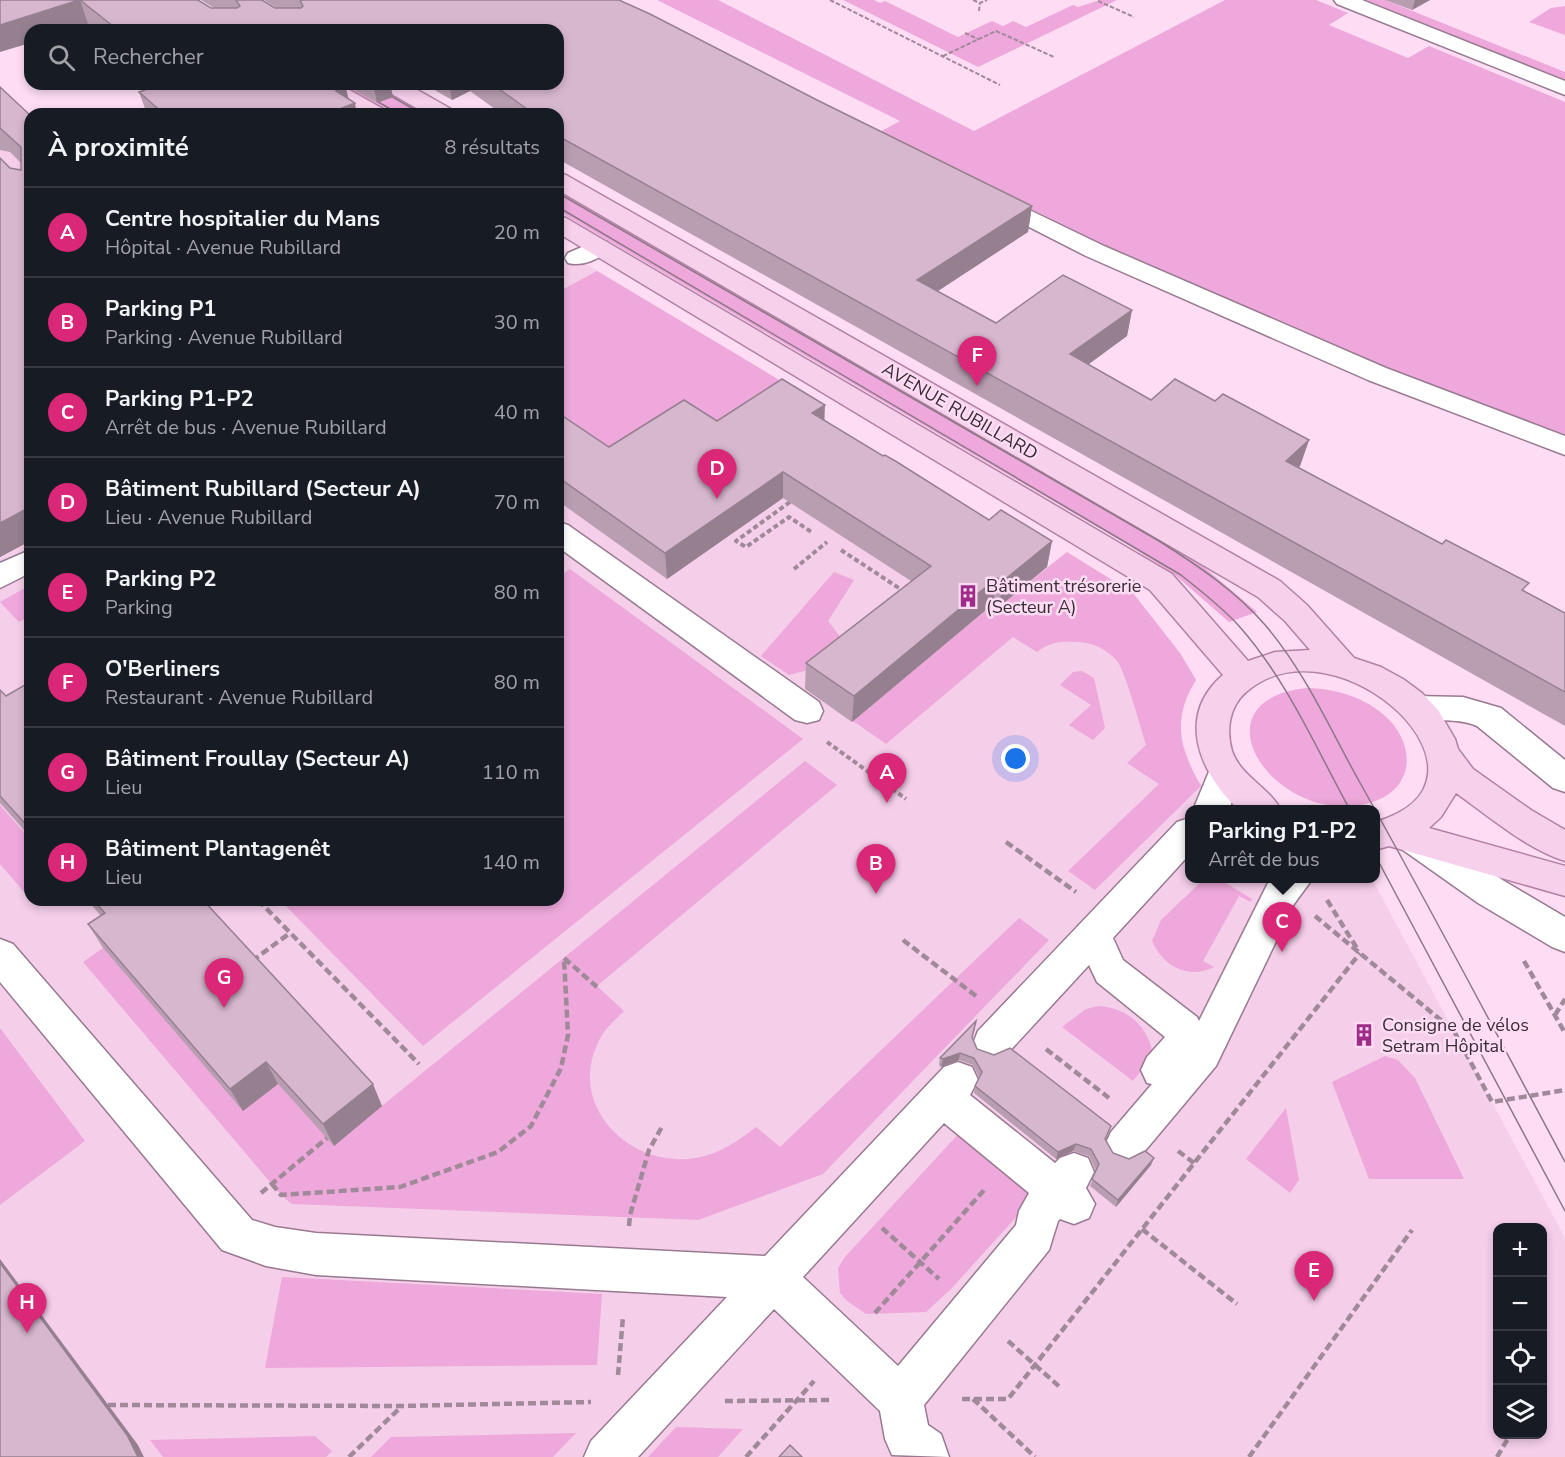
<!DOCTYPE html>
<html lang="fr">
<meta charset="utf-8">
<style>
:root{--surface:#171b24;--page:#20242c;--text:#f1f3f6;--muted:#9ea1a6;--line:#363941;--accent:#db2777}
body{margin:0;font-family:"Nunito Sans",sans-serif;background:var(--page);color:var(--text)}
.controls{position:absolute;right:18px;bottom:18px;display:grid;overflow:hidden;border-radius:12px;box-shadow:0 3px 9px #0003}
.controls button{width:54px;height:54px;display:grid;place-items:center;padding:0;border:0;border-bottom:2px solid var(--line);background:var(--surface);color:var(--text);font:30px sans-serif}
.you{position:absolute;left:1016px;top:759px;width:21px;height:21px;margin:-15px;border:4px solid #fff;border-radius:50%;background:#1a73e8;box-shadow:0 0 0 9px #1a73e833}
.badge{display:grid;place-items:center;width:39px;height:39px;border-radius:50%;background:var(--accent);color:#fff;font-size:20px;font-weight:700}
.pin{position:absolute;translate:-50% -50px;filter:drop-shadow(0 2px 3px #0008)}
.pin::after{content:'';position:absolute;top:32px;width:21px;height:18px;background:inherit;clip-path:polygon(0 0,100% 0,50% 100%)}
.popup{position:absolute;left:1185px;top:805px;width:195px;height:78px;box-sizing:border-box;display:grid;place-content:center;border-radius:12px;background:var(--surface);filter:drop-shadow(0 2px 4px #0005);font-size:20px;white-space:nowrap;color:var(--muted)}
.popup b{font-size:22px;color:var(--text)}
.popup::after{content:'';position:absolute;left:50%;top:100%;margin-left:-12px;border:12px solid transparent;border-top-color:var(--surface)}
.list{margin:0;padding:0;list-style:none}
h2{display:flex;justify-content:space-between;align-items:center;height:78px;margin:0;padding:0 24px;font-size:26px}
h2 small{font-size:20px;font-weight:400;color:var(--muted)}
.list li{display:grid;grid-template-columns:39px 1fr auto;gap:18px;align-items:center;box-sizing:border-box;height:90px;padding:0 24px;border-top:2px solid var(--line)}
.list b{display:block;font-size:22px;white-space:nowrap}
.list p{margin:0;font-size:20px;white-space:nowrap;color:var(--muted)}
.list em{font-size:20px;font-style:normal;color:var(--muted)}
.icon{flex:none;width:33px;height:33px;fill:none;stroke:currentColor;stroke-width:2;stroke-linecap:round;stroke-linejoin:round}
.map{position:relative;flex:none;width:1565px;height:1457px;overflow:hidden}
.search{position:absolute;background:var(--surface);box-shadow:0 3px 9px #0003;left:24px;top:24px;width:540px;height:66px;display:flex;align-items:center;gap:15px;box-sizing:border-box;padding:0 21px;border-radius:18px;color:var(--muted);font-size:22px}
.panel{position:absolute;background:var(--surface);box-shadow:0 3px 9px #0003;left:24px;top:108px;width:540px;height:798px;border-radius:18px}
.map>svg:first-child{display:block}
</style>
<div class="map">
<svg width="1565" height="1457" viewBox="0 0 1565 1457">
<rect width="100%" height="100%" fill="#feddf4"/>
<path fill="#f5ceea" fill-rule="evenodd" d="M0,138L30,166V900H558V247L801,393L783,406L1047,567L1067,552L1170,651L1180,653L1196,680L1188,694L1182,709L1180,726L1182,742L1196,778L1222,809L1189,810V878L1372,879L1565,1238V1457H0ZM1498,1228H1542V1434H1498Z"/>
<path fill="#eea8db" d="M657,0H718L974,131L1225,0H1316L1348,13L1329,25L1408,58L1429,46L1565,102V435L1379,365L1121,254L878,133L900,121Z
M843,0H874L880,3L885,1L958,37L992,21L1003,26L1013,21L1026,27L1073,5L1078,7L1100,0H1117L978,67Z
M1366,0H1385L1565,72V80Z
M1565,6V35L1529,22L1551,8Z
M342,84H374L426,114H393Z
M558,190L1162,540L1204,567L1257,612L1229,622L1174,574L1131,547L558,211Z
M597,271L801,393L674,463L558,441V292Z
M1067,552L1133,593L1180,653L1196,680C1172,718 1179,749 1201,786L1095,890L1068,871L1159,784L1127,763L1146,745C1141,729 1125,670 1117,661C1107,649 1092,642 1076,642C1061,641 1050,642 1037,652L1013,637L886,744L853,721L993,604L999,607Z
M570,569L803,739L423,1046L280,900H558V577Z
M834,572L854,580L828,621L841,638L808,670L789,675L761,656Z
M30,585V616L19,622L0,602Z
M1082,671L1094,678L1105,728L1093,740L1069,725L1091,705L1060,685L1073,672Z
M1307,688C1340,689 1371,699 1393,724C1405,739 1412,761 1402,779C1395,793 1381,800 1366,804C1274,826 1190,700 1307,688Z
M805,761L837,785L597,986L624,1011C614,1021 603,1030 598,1043C567,1107 631,1169 696,1158C719,1154 738,1141 756,1127L780,1147L1019,918L1049,940L823,1174L698,1220L292,1204L281,1195L83,962L103,948L243,1110L278,1084L334,1145Z
M0,805L30,839V899L0,864Z
M1204,879H1219L1252,899L1251,902L1239,896L1203,961L1214,967C1188,980 1163,966 1152,941L1161,920Z
M1099,1006C1128,1008 1149,1027 1153,1056L1133,1081L1062,1027L1086,1009Z
M0,1028L85,1141L0,1205Z
M1385,1056L1398,1060L1415,1078L1464,1179H1369L1332,1082Z
M1286,1108L1299,1180L1290,1193L1246,1159Z
M963,1129L1038,1193L951,1289L926,1312L866,1314L847,1301L840,1293L838,1268L845,1257Z
M282,1277L602,1294L597,1365L265,1368Z
M676,1427L743,1429L718,1457H648Z
M576,1433L553,1457H371L391,1437Z
M315,1436L332,1451L326,1457H163L150,1440Z"/>
<g fill="none" stroke-linecap="round" stroke-linejoin="round">
<g stroke="#977a8f" stroke-width="3">
<path id="minor" d="M1334,0H1362L1565,81V95L1337,4Z
M990,191L1104,246L1386,368L1565,436V455L1368,380L1086,256L982,203L978,198L982,193Z
M598,240L607,242L610,247C602,259 582,267 568,263L565,258L568,253Z
M558,522L568,525L819,702L823,711L819,720L807,723L795,720L558,547Z
M30,550V573L0,588V563Z
M1416,696L1463,697L1501,708L1565,760V792L1553,788L1477,726C1454,716 1428,724 1404,717L1400,708L1404,699Z
M1225,758L1237,762L1242,771L1229,810H1193L1213,762Z
M1189,818V855L1113,938L1123,960L1197,1017L1199,1021L1268,883L1273,878H1313L1294,904L1216,1066L1139,1158L1125,1164L1111,1158L1105,1145L1111,1132L1152,1084L1147,1083L1141,1070L1147,1057L1165,1037L1097,982L1089,965L1006,1055L992,1060L978,1055L973,1043L978,1031L1177,822Z
M1415,826L1427,830L1504,881L1565,917V952L1552,947L1478,903L1403,850L1398,840L1403,830Z
M0,939L13,944L252,1220L275,1227L316,1233L765,1256L944,1067L958,1062L972,1067L978,1080L970,1095L1055,1163L1060,1158L1074,1153L1088,1158L1094,1172L1086,1188L1095,1204L1089,1218L1074,1224L1060,1219L1058,1221L1049,1250L924,1405L928,1425L941,1434L949,1457L892,1455L885,1439L880,1411L774,1309L638,1457H584L591,1441L727,1297L316,1275L266,1266L222,1250L0,982ZM944,1123L1029,1193L1019,1211L1016,1225L898,1366L803,1277Z"/>
</g>
<g stroke="#b182a4" stroke-width="3">
<path id="major" d="M313,84H339L383,109L386,114H359L316,89Z
M380,84H407L451,109L454,114H427L383,89Z
M558,173L566,175L1280,581L1307,605L1354,658L1381,667L1403,679L1422,693L1438,710L1455,739L1458,749L1473,769L1531,810L1565,830V861C1525,848 1490,817 1456,793L1441,817L1429,828L1565,866V896L1389,846L1375,850V822C1518,781 1338,613 1246,692C1229,707 1226,730 1232,751C1241,777 1269,787 1281,810H1239C1200,774 1175,716 1223,675L1150,590L558,233V216L566,218L1172,574L1248,661L1275,652L1310,650L1285,621L1258,597L558,190Z"/>
</g>
<path stroke="#a08999" stroke-width="2" stroke-dasharray="4.5 2" stroke-linecap="butt" d="M830,0L1000,85
M973,0L980,3L987,0
M1098,1L1134,17
M979,11L980,3
M965,33L978,39
M943,56L996,31L1054,57"/>
<path stroke="#a08999" stroke-width="4" stroke-dasharray="5 3" stroke-linecap="butt" d="M790,502L736,541L746,547L789,517L813,533
M841,550L905,592
M794,569L827,542
M827,742L906,799"/>
<path stroke="#a08999" stroke-width="4.5" stroke-dasharray="8 4" stroke-linecap="butt" d="M1006,842L1076,892
M258,900L419,1064
M1327,900L1358,950
M1315,916L1454,1031L1492,1102L1565,1090
M903,940L976,996
M252,961L290,933
M1524,961L1565,1033
M1555,1015L1565,999
M1046,1049L1109,1098
M1178,1151L1194,1163
M272,1184L281,1195L400,1187L498,1152L531,1126L561,1068L568,1035L564,958L597,987
M261,1193L327,1138
M629,1226L630,1215L649,1150L663,1125
M882,1228L939,1279
M1142,1229L1237,1304
M875,1313L986,1188
M1008,1341L1061,1388
M618,1375L623,1317
M962,1399H1008L1360,953
M973,1399L1035,1457
M725,1401L831,1400
M108,1405L402,1406L591,1402
M349,1457L401,1407
M746,1457L814,1381
M1249,1457L1412,1230
M1497,1457L1510,1435"/>
<use href="#minor" fill="#fff" fill-rule="evenodd"/>
<use href="#major" fill="#f7d0ec" fill-rule="evenodd"/>
<path stroke="#8c7786" stroke-width="1.5" d="M347,84L399,114
M370,84L422,114
M558,193L1159,541C1197,565 1236,591 1266,626C1305,672 1330,729 1359,781C1430,907 1497,1035 1565,1162
M558,207L1181,575C1201,591 1222,607 1239,626C1287,680 1316,748 1350,810
M1375,855L1565,1211"/>
</g>
<path fill="#b99db1" d="M0,0H198L211,8H214L201,0H262L275,8H277L264,0H619L817,100L1032,206L1028,232L938,291L996,323L1132,310L1127,336L1088,364L1151,400L1215,401L1309,440L1300,466L1298,467L1565,613V726L558,159V114H502L470,91L452,100L426,85L418,88L411,84H558V30H95L88,24Z
M1385,0H1430L1412,10Z
M344,84H390L393,97L377,103Z
M0,87L30,115V541L0,557V158L10,168L21,170V163L10,152L0,150Z
M139,92L349,99L357,114H147Z
M558,413L609,447L717,421H825L989,520L1052,541L1047,567L999,607L993,604L852,722L805,689L806,663L911,581L783,498L667,579L558,501Z
M30,682V837L0,803V690L6,696Z
M87,900H203L382,1106L334,1146L278,1084L243,1111L103,948L88,924L101,916Z
M973,1037L977,1049L1106,1139L1113,1153L1129,1159L1151,1165L1116,1207L1090,1186L1096,1171L1089,1156L1073,1151L1056,1159L974,1093L975,1086L979,1077L973,1065L959,1060L941,1067L939,1065L940,1058Z"/>
<path fill="#968090" d="M80,0L88,24L69,30H30V43L0,52V25Z
M1415,0H1430L1412,10Z
M373,84H390L393,97L377,103Z
M417,84H425L426,85L418,88Z
M449,84H469L470,91L452,100Z
M346,88L350,105L355,103L357,114H327L336,91Z
M1032,206L1028,232L915,306L917,280Z
M1132,310L1127,336L1066,381L1070,354Z
M825,405L824,431L812,413Z
M1309,440L1300,466L1277,487L1286,461Z
M783,472V498L667,579L665,553Z
M30,507V541L0,557V523Z
M1052,541L1047,567L999,607L1003,581Z
M997,578L993,604L852,722L854,696Z
M960,1053L959,1060L941,1067L943,1059Z
M266,1062L278,1084L243,1111L230,1089Z
M373,1084L382,1106L334,1146L323,1124Z
M1076,1144L1073,1151L1056,1159L1058,1152Z
M1154,1158L1151,1165L1116,1207L1118,1200Z
M0,1259L138,1445L144,1457H138L0,1263Z"/>
<path fill="#d7b7ce" stroke="#968090" stroke-width="1.5" d="M0,0H79L0,25Z
M80,0H198L211,8H237L240,6L236,0H262L275,8H301L303,6L300,0H619L650,14L817,100L1032,206L917,280L996,323L1063,275L1132,310L1070,354L1151,400L1175,379L1215,401L1223,394L1309,440L1286,461L1442,544L1446,540L1529,583L1522,590L1565,613V692L558,136V114H534L492,84H558V30H118Z
M162,84H340L346,88L336,91L355,103L327,114H164L139,92Z
M0,87L30,115V507L0,523V158L10,168L21,170V147L0,128Z
M782,379L825,405L812,413L883,456L885,455L897,462L989,520L1001,510L1052,541L1003,581L997,578L854,696L806,663L931,566L783,472L665,553L558,477V413L609,447L684,400L717,421Z
M30,682V829L0,796V690L6,696Z
M93,900H203L373,1084L323,1124L266,1062L230,1089L88,924L105,913Z
M976,1021L972,1037L977,1049L994,1055L1010,1048L1111,1126L1105,1139L1113,1153L1129,1159L1145,1151L1154,1158L1118,1200L1092,1179L1099,1164L1091,1149L1076,1144L1058,1152L975,1086L982,1072L974,1058L960,1053L943,1059L940,1058Z
M0,1263L127,1435L138,1457H0Z
M790,1445L802,1457H779Z"/>
<defs>
<g id="building-bare" transform="scale(1.8)"><path d="M-4-6H4V6H1V3H-1V6H-4ZM-2.5-4.3h1.7v1.8h-1.7ZM.8-4.3h1.7v1.8H.8ZM-2.5-1h1.7V.8h-1.7ZM.8-1h1.7V.8H.8Z" fill="#9e2b88" stroke="#feddf4" stroke-width="2.5" paint-order="stroke"/></g>
</defs>
<g fill-rule="evenodd">
<use href="#building-bare" x="968" y="596"/>
<use href="#building-bare" x="1364" y="1035"/>
</g>
<g text-anchor="middle" dominant-baseline="central" stroke-width="5" stroke-linejoin="round" paint-order="stroke">
<g font-size="18" fill="#392d36" stroke="#feddf4">
<text transform="translate(960 411) rotate(30)">AVENUE RUBILLARD</text>
</g>
<g font-size="18" fill="#392d36" stroke="#feddf4" text-anchor="start">
<text x="986" y="586">Bâtiment trésorerie<tspan x="986" dy="21">(Secteur A)</tspan></text>
<text x="1382" y="1025">Consigne de vélos<tspan x="1382" dy="21">Setram Hôpital</tspan></text>
</g>
</g>
</svg>
<div class="controls">
<button>+</button>
<button>−</button>
<button><svg class="icon" aria-label="locate" viewBox="0 0 24 24"><circle cx="12" cy="12" r="6"/><path d="M12 2v4M12 18v4M2 12h4M18 12h4"/></svg></button>
<button><svg class="icon" aria-label="layers" viewBox="0 0 24 24"><path d="M12 4l9 5-9 5-9-5zM3 14l9 5 9-5"/></svg></button>
</div>
<div class="you"></div>
<div class="pin badge" style="left:887px;top:803px">A</div>
<div class="pin badge" style="left:876px;top:894px">B</div>
<div class="pin badge" style="left:1282px;top:952px">C</div>
<div class="popup"><b>Parking P1-P2</b>Arrêt de bus</div>
<div class="pin badge" style="left:717px;top:499px">D</div>
<div class="pin badge" style="left:1314px;top:1301px">E</div>
<div class="pin badge" style="left:977px;top:386px">F</div>
<div class="pin badge" style="left:224px;top:1008px">G</div>
<div class="pin badge" style="left:27px;top:1333px">H</div>
<div class="search"><svg class="icon" aria-label="search" viewBox="0 0 24 24"><circle cx="10" cy="10" r="6"/><path d="M15 15l6 6"/></svg>Rechercher</div>
<section class="panel">
<h2>À proximité<small>8 résultats</small></h2>
<ul class="list">
<li><span class="badge">A</span><div><b>Centre hospitalier du Mans</b><p>Hôpital · Avenue Rubillard</p></div><em>20 m</em></li>
<li><span class="badge">B</span><div><b>Parking P1</b><p>Parking · Avenue Rubillard</p></div><em>30 m</em></li>
<li><span class="badge">C</span><div><b>Parking P1-P2</b><p>Arrêt de bus · Avenue Rubillard</p></div><em>40 m</em></li>
<li><span class="badge">D</span><div><b>Bâtiment Rubillard (Secteur A)</b><p>Lieu · Avenue Rubillard</p></div><em>70 m</em></li>
<li><span class="badge">E</span><div><b>Parking P2</b><p>Parking</p></div><em>80 m</em></li>
<li><span class="badge">F</span><div><b>O'Berliners</b><p>Restaurant · Avenue Rubillard</p></div><em>80 m</em></li>
<li><span class="badge">G</span><div><b>Bâtiment Froullay (Secteur A)</b><p>Lieu</p></div><em>110 m</em></li>
<li><span class="badge">H</span><div><b>Bâtiment Plantagenêt</b><p>Lieu</p></div><em>140 m</em></li>
</ul>
</section>
</div>
